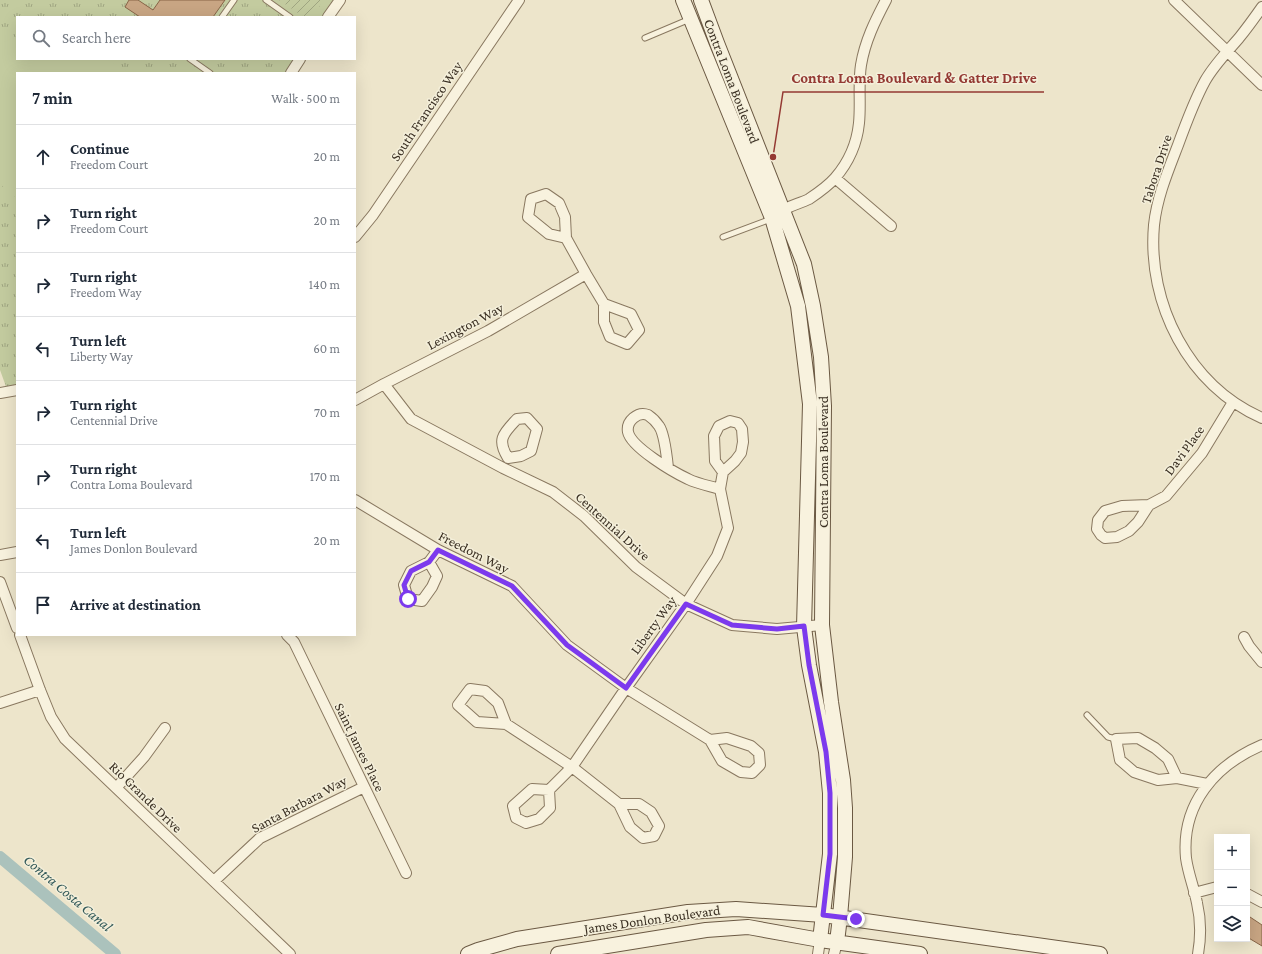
<!DOCTYPE html>
<meta charset="utf-8">
<style>
:root{--surface:#fff;--page:#f6f6f7;--text:#1f2937;--muted:#747a83;--line:#e0e1e3}
body{margin:0;font-family:"Crimson Pro",serif;background:var(--page);color:var(--text)}
.controls{position:absolute;right:12px;bottom:12px;display:grid;overflow:hidden;border-radius:0px;box-shadow:0 4px 16px #0002}
.controls button{width:36px;height:36px;display:grid;place-items:center;padding:0;border:0;border-bottom:1px solid var(--line);background:var(--surface);color:var(--text);font:20px sans-serif}
.stop{position:absolute;width:12px;height:12px;margin:-9px;border:3px solid #7c3aed;border-radius:50%;background:#fff}
.stop.end{background:#7c3aed;border-color:#fff;box-shadow:0 1px 4px #0008}
.list{margin:0;padding:0;list-style:none}
h2{display:flex;justify-content:space-between;align-items:center;height:52px;margin:0;padding:0 16px;font-size:17px}
h2 small{font-size:13px;font-weight:400;color:var(--muted)}
.list li{display:grid;grid-template-columns:26px 1fr auto;gap:12px;align-items:center;box-sizing:border-box;height:64px;padding:0 16px;border-top:1px solid var(--line)}
.list b{display:block;font-size:15px;white-space:nowrap}
.list p{margin:0;font-size:13px;white-space:nowrap;color:var(--muted)}
.list em{font-size:13px;font-style:normal;color:var(--muted)}
.icon{flex:none;width:22px;height:22px;fill:none;stroke:currentColor;stroke-width:2;stroke-linecap:round;stroke-linejoin:round}
.map{position:relative;flex:none;width:1262px;height:954px;overflow:hidden}
.search{position:absolute;background:var(--surface);box-shadow:0 4px 16px #0002;left:16px;top:16px;width:340px;height:44px;display:flex;align-items:center;gap:10px;box-sizing:border-box;padding:0 14px;border-radius:0px;color:var(--muted);font-size:15px}
.panel{position:absolute;background:var(--surface);box-shadow:0 4px 16px #0002;left:16px;top:72px;width:340px;height:564px;border-radius:0px}
.map>svg:first-child{display:block}
</style>
<div class="map">
<svg width="1262" height="954" viewBox="0 0 1262 954">
<defs>
<pattern id="grass-tufts" width="24" height="20" patternUnits="userSpaceOnUse"><rect width="24" height="20" fill="#c3cb9f"/><path d="M3 7l-1-3M5 7V3M7 7l1-3M15 17l-1-3M17 17v-4M19 17l1-3" fill="none" stroke="#9fa581"/></pattern>
<pattern id="garden-furrows" width="10" height="10" patternUnits="userSpaceOnUse"><rect width="10" height="10" fill="#c3cb9f"/><path d="M-1 1l2-2M0 10L10 0M9 11l2-2" fill="none" stroke="#9fa581"/></pattern>
</defs>
<rect width="100%" height="100%" fill="#ede5cb"/>
<path fill="url(#grass-tufts)" d="M0,0H333L338,3L328,17H17V59H300L291,73H17V390L8,392L0,370Z"/>
<path fill="url(#garden-furrows)" d="M279,0H324L312,17H304Z"/>
<path fill="#c3cb9f" d="M17,36V59H106L130,73H17V199L0,184V44Z"/>
<g fill="none" stroke-linecap="round" stroke-linejoin="round">
<path stroke="#abc2bc" stroke-width="12" d="M0,857L115,954"/>
</g>
<path fill="#c8a583" stroke="#876447" d="M129,0H138L153,10L160,0H225L213,17H140L125,7Z
M1247,915L1262,925V946L1247,937Z"/>
<g fill="none" stroke-linecap="round" stroke-linejoin="round">
<g stroke="#897860" stroke-width="7">
<path id="lane" d="M266,0L290,17
M222,17L234,0
M645,38L690,19
M190,59L210,73
M723,237L771,219
M1087,715L1108,737L1116,739"/>
</g>
<g stroke="#897860" stroke-width="12">
<path id="street" d="M1174,0L1262,85
M1262,7C1255,17 1247,28 1239,38C1227,52 1214,65 1205,81C1194,101 1186,123 1178,145C1168,171 1157,197 1154,225C1147,304 1189,386 1262,418
M328,17L340,0
M291,73L300,59
M835,178L891,226
M779,213C787,206 799,204 809,199C818,193 828,186 835,178C848,163 857,143 859,123C861,104 858,84 861,65C865,41 875,21 886,0
M355,237L373,215L519,0
M566,238L549,234L528,217L531,199L546,194L559,203L565,217L566,238L586,274L604,304V322L610,337L627,344L639,330L631,314L604,304
M384,384L411,419L503,468L553,492L584,516L636,567L686,604L732,625L777,629L822,625
M0,393L17,390
M355,400L384,384L488,331L586,274
M527,418L537,429L531,451L521,456L508,458C496,439 504,433 517,419Z
M668,468C667,458 664,433 659,426C657,423 651,417 648,415C638,411 626,421 628,432C631,447 673,472 688,479C698,484 710,486 720,489
M355,500L438,550L512,586L567,645L626,688L710,740L722,761L741,772L752,773L760,765L759,753L751,746L727,738L710,740
M1149,505L1138,522L1129,531L1117,537L1105,538L1101,535L1097,529L1098,520L1105,511L1122,506L1149,505L1166,496L1202,453L1233,402
M0,555L17,552
M429,562L437,576L432,587L422,601L408,599L404,585L411,571L429,562L438,550
M0,582L17,628
M20,635L40,690L51,717L65,739L290,954
M287,635L294,642L406,873
M1244,637L1249,646L1262,662
M0,703L40,690
M506,724L498,703L485,691L470,689L458,705L477,722L506,724L572,767L619,804L630,827L643,838L654,836L659,826L651,812L639,804H619
M1177,778L1168,759L1155,748L1138,738L1116,739L1120,760L1134,772L1158,780L1177,778L1207,784
M117,787L144,757L165,728
M549,790L550,808L539,819L526,823L516,818L513,806L532,789L549,790L572,767L626,688L686,604L717,556L728,528L720,489L723,472L735,461L741,453L743,442L742,429L738,423L730,421L719,426L714,436L715,461L723,472
M214,881L260,838L364,787
M1194,893L1217,887
M1247,894L1262,902
M818,954L820,940
M834,954L837,942
M1198,954C1201,937 1201,920 1197,903C1194,888 1188,873 1186,858C1181,804 1215,765 1262,745"/>
</g>
<g stroke="#6b5943" stroke-width="16">
<path id="secondary" d="M683,0L772,218L798,306L810,404L804,627L809,665L826,752L830,793V854L820,940
M701,0L717,43L804,264L813,306L821,357L824,406L822,625L831,702L843,780L845,808V857L840,917L837,942
M468,954L478,950L517,939L688,912L736,909L823,915L1100,954
M558,954L706,930L748,927L820,940L920,954"/>
</g>
<use href="#lane" stroke="#f8f2de" stroke-width="5"/>
<use href="#street" stroke="#f8f2de" stroke-width="10"/>
<use href="#secondary" stroke="#f8f2de" stroke-width="14"/>
</g>
<g fill="none" stroke-linecap="round" stroke-linejoin="round">
<path stroke="#7c3aed" stroke-width="5" d="M408,599L404,585L411,571L429,562L438,550L512,586L567,645L626,688L686,604L732,625L777,629L804,626L809,665L826,752L830,793V854L823,915L856,919"/>
</g>
<g text-anchor="middle" dominant-baseline="central" stroke-width="3" stroke-linejoin="round" paint-order="stroke">
<g font-size="14" fill="#3a2f22" stroke="#f4efda">
<text transform="translate(732 81) rotate(69)">Contra Loma Boulevard</text>
<text transform="translate(426 111) rotate(-56)">South Francisco Way</text>
<text transform="translate(1156 169) rotate(-72)">Tabora Drive</text>
<text transform="translate(465 326) rotate(-28)">Lexington Way</text>
<text transform="translate(1184 450) rotate(-54)">Davi Place</text>
<text transform="translate(823 462) rotate(-90)">Contra Loma Boulevard</text>
<text transform="translate(613 526) rotate(42)">Centennial Drive</text>
<text transform="translate(474 552) rotate(27)">Freedom Way</text>
<text transform="translate(653 625) rotate(-54)">Liberty Way</text>
<text transform="translate(360 747) rotate(64)">Saint James Place</text>
<text transform="translate(146 797) rotate(44)">Rio Grande Drive</text>
<text transform="translate(299 804) rotate(-28)">Santa Barbara Way</text>
<text transform="translate(652 919) rotate(-8)">James Donlon Boulevard</text>
</g>
<g font-size="15" font-style="italic" fill="#325959" stroke="#f4efda">
<text transform="translate(68 893) rotate(40)">Contra Costa Canal</text>
</g>
</g>
<path fill="none" stroke="#943933" stroke-width="1.5" d="M773 157L783 92H1044"/>
<circle fill="#943933" stroke="#f4efda" stroke-width="1.5" cx="773" cy="157" r="4"/>
<g font-size="15" text-anchor="middle" font-weight="bold" fill="#943933" stroke="#f4efda" stroke-width="3" stroke-linejoin="round" paint-order="stroke">
<text x="914" y="83">Contra Loma Boulevard &amp; Gatter Drive</text>
</g>
</svg>
<div class="controls">
<button>+</button>
<button>−</button>
<button><svg class="icon" aria-label="layers" viewBox="0 0 24 24"><path d="M12 4l9 5-9 5-9-5zM3 14l9 5 9-5"/></svg></button>
</div>
<div class="stop" style="left:408px;top:599px"></div>
<div class="stop end" style="left:856px;top:919px"></div>
<div class="search"><svg class="icon" aria-label="search" viewBox="0 0 24 24"><circle cx="10" cy="10" r="6"/><path d="M15 15l6 6"/></svg>Search here</div>
<section class="panel">
<h2>7 min<small>Walk · 500 m</small></h2>
<ul class="list">
<li><svg class="icon" aria-label="ahead" viewBox="0 0 24 24"><path d="M12 20V5M6 11l6-6 6 6"/></svg><div><b>Continue</b><p>Freedom Court</p></div><em>20 m</em></li>
<li><svg class="icon" aria-label="right" viewBox="0 0 24 24"><path d="M7 20v-9h11M14 6l5 5-5 5"/></svg><div><b>Turn right</b><p>Freedom Court</p></div><em>20 m</em></li>
<li><svg class="icon" aria-label="right" viewBox="0 0 24 24"><path d="M7 20v-9h11M14 6l5 5-5 5"/></svg><div><b>Turn right</b><p>Freedom Way</p></div><em>140 m</em></li>
<li><svg class="icon" aria-label="left" viewBox="0 0 24 24"><path d="M17 20v-9H6M10 6l-5 5 5 5"/></svg><div><b>Turn left</b><p>Liberty Way</p></div><em>60 m</em></li>
<li><svg class="icon" aria-label="right" viewBox="0 0 24 24"><path d="M7 20v-9h11M14 6l5 5-5 5"/></svg><div><b>Turn right</b><p>Centennial Drive</p></div><em>70 m</em></li>
<li><svg class="icon" aria-label="right" viewBox="0 0 24 24"><path d="M7 20v-9h11M14 6l5 5-5 5"/></svg><div><b>Turn right</b><p>Contra Loma Boulevard</p></div><em>170 m</em></li>
<li><svg class="icon" aria-label="left" viewBox="0 0 24 24"><path d="M17 20v-9H6M10 6l-5 5 5 5"/></svg><div><b>Turn left</b><p>James Donlon Boulevard</p></div><em>20 m</em></li>
<li><svg class="icon" aria-label="arrive" viewBox="0 0 24 24"><path d="M6 21V4h12l-3 4 3 4H6"/></svg><div><b>Arrive at destination</b></div></li>
</ul>
</section>
</div>
